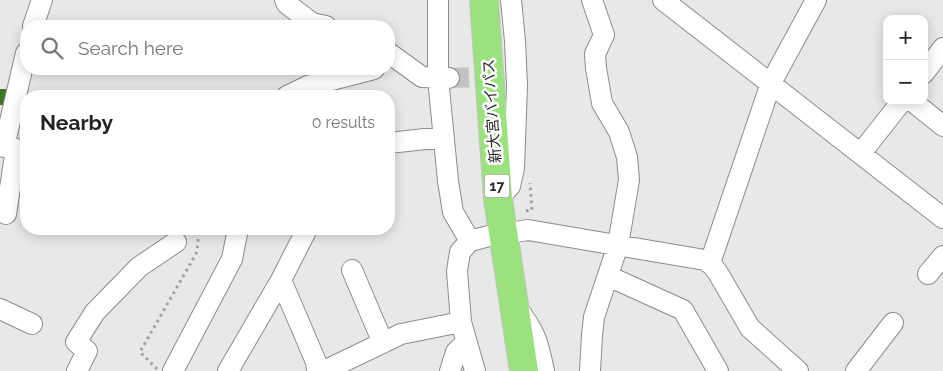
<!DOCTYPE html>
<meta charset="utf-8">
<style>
:root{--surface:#fff;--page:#f2f2f2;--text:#222;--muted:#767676;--line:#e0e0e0}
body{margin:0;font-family:Raleway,"Noto Sans JP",sans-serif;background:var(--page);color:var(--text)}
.controls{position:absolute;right:15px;top:15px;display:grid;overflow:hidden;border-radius:10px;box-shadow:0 2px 12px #0003}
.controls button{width:45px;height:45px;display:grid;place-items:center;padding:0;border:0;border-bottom:1px solid var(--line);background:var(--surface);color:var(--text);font:25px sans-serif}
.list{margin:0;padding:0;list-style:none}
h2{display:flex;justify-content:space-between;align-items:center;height:65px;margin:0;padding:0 20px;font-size:21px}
h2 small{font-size:16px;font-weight:400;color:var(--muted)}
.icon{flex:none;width:28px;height:28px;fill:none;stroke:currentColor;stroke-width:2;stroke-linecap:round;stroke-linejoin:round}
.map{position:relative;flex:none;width:943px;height:371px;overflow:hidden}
.search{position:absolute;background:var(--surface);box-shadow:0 2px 12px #0003;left:20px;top:20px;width:375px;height:55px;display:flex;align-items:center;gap:12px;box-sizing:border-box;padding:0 18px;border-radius:20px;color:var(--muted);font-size:19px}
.panel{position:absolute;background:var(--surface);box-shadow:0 2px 12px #0003;left:20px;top:90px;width:375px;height:145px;border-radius:20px}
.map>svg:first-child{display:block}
</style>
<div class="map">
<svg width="943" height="371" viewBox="0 0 943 371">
<rect width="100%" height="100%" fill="#e7e9e6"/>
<path fill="#3e7525" d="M0,89H9L4,105H0Z"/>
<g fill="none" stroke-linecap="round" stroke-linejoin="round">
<path stroke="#c1c3c0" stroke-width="20" stroke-dasharray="20 10" stroke-linecap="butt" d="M449,78L501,76"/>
<g stroke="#8b8d8b" stroke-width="22">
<path id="minor" d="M285,0L287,4L312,23L326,26
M438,0V78L448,181L453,212L470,241
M663,0L943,218
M33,26L42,0
M389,53L422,77L449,78
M924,73L943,48
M287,96L308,86L374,69
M912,101L943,126
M389,143L443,137
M4,147L26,53
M861,153L902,101
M498,199L510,186L514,168L517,86L515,41L511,0
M6,214L16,149
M710,263L771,83L816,0
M352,270L383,343
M928,274L943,256
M608,276L683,310L718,371
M281,280L316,362L317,371
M516,307C535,331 538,341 544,371
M0,309L32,324
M77,371L87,351L76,342L95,312L139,267L176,242
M173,371L232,259L238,229
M228,371L281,280L307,229
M324,371L401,334L461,322
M450,371L456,352L466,342
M475,371L461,322L457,271L460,252L470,241L489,236L528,230L705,260L712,265L718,273L750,328L798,371
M590,371L592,335L594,317L618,245L629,180L627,157L619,132L602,103L596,68L595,54L604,35L592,0
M856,371L893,323"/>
</g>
<g stroke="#c3c4c3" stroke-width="30">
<path id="highway" d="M484,0L498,199L524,371"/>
</g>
<path stroke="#9c9e9b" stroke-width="3" stroke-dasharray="2.5 4" stroke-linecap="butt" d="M526,211L532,210L530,183
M157,369L140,352L197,252L199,229"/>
<use href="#minor" stroke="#fff" stroke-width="20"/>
<use href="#highway" stroke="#9ae27d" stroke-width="28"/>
</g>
<g text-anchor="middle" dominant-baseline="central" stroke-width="5" stroke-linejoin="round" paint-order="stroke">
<rect fill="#fff" stroke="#6a6b6a" stroke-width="1" x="484.5" y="174.5" width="25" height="23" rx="4"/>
<g font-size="14" font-weight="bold" fill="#2a2b2a">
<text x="497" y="186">17</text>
</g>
<g font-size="15" fill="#2a2b2a" stroke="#fff">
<text transform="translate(492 111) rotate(-94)">新大宮バイパス</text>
</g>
</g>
</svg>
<div class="controls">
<button>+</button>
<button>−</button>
</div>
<div class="search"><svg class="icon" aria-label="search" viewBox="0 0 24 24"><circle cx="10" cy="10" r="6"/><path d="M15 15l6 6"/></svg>Search here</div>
<section class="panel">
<h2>Nearby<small>0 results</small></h2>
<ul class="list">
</ul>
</section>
</div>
